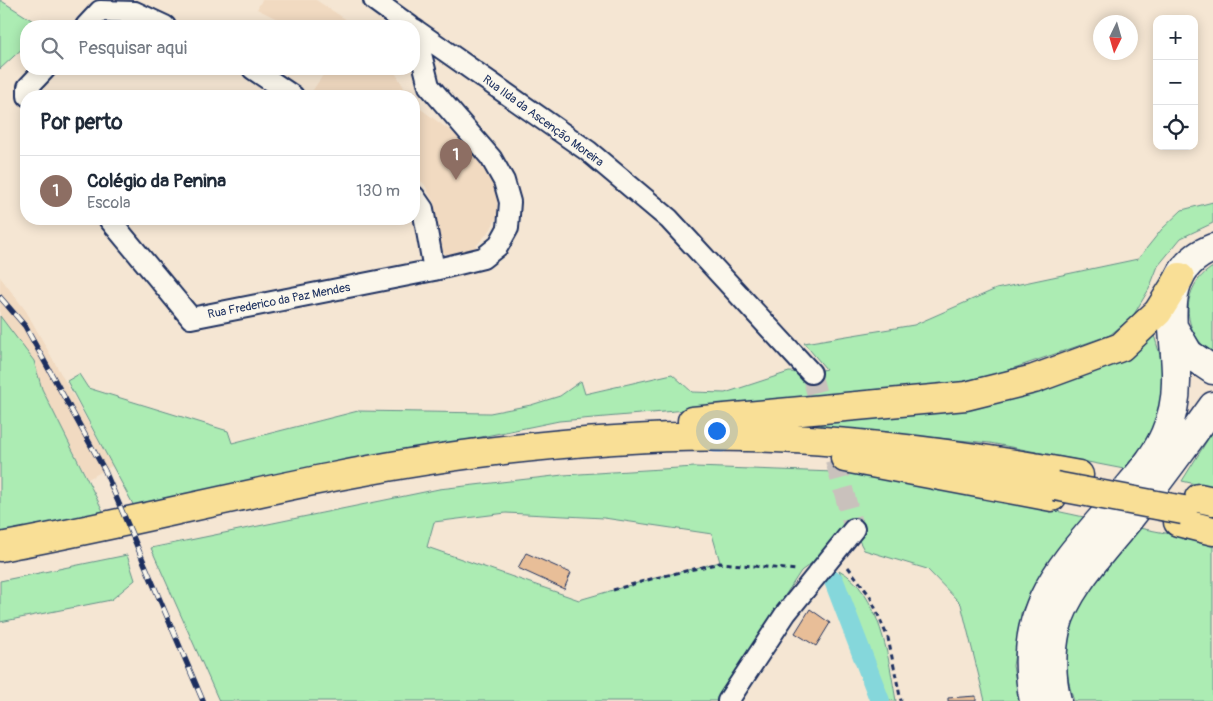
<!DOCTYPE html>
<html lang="pt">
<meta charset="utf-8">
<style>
:root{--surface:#fff;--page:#f6f6f7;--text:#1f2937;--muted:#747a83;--line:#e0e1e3;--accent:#1f6fb2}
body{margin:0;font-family:Pangolin,sans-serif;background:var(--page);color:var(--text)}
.controls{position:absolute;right:15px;top:15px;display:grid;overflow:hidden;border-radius:10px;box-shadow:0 2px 12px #0003}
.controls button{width:45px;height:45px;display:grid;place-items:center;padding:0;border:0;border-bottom:1px solid var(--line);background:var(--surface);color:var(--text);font:25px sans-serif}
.compass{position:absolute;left:1093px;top:15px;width:45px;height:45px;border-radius:50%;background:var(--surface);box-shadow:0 2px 12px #0003;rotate:185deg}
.you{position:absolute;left:716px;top:430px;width:18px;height:18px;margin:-12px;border:4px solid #fff;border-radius:50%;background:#1a73e8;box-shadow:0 0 0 8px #1a73e833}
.badge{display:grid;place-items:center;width:32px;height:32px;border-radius:50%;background:var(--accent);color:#fff;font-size:16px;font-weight:700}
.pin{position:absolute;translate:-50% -41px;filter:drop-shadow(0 1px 2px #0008)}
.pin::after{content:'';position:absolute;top:26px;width:18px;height:15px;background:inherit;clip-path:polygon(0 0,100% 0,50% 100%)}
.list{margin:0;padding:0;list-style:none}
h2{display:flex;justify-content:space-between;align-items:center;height:65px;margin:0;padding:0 20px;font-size:21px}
h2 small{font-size:16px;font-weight:400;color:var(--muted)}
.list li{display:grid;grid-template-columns:32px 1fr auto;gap:15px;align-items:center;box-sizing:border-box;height:70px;padding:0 20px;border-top:1px solid var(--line)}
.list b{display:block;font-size:19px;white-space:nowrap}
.list p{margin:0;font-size:16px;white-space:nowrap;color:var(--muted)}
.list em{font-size:16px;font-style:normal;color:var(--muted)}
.icon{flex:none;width:28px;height:28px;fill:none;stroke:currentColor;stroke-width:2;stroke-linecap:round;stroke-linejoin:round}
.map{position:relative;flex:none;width:1213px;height:701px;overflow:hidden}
.search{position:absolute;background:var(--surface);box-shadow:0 2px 12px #0003;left:20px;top:20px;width:400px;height:55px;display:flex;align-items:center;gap:12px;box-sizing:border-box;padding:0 18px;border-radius:20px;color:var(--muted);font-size:19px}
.panel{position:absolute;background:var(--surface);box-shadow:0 2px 12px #0003;left:20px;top:90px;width:400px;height:135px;border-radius:20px}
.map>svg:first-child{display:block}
</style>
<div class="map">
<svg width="1213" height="701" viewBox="0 0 1213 701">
<rect width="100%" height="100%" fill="#f5e6d3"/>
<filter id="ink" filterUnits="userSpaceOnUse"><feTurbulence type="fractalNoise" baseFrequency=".02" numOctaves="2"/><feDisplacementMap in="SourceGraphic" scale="10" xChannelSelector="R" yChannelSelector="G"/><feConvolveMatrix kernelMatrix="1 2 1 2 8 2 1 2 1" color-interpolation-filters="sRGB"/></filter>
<g filter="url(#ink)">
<path fill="#f1dac1" d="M262,0H316L356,26H291L257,9Z
M327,69H393L409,96H309Z
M414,104L460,138L490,174L497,189V216L491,229L471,252L457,257L448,255L441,251L437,241L434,203L425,185L414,174Z
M0,277L26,311L112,466L88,479L42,389L34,361L0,316Z"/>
<path fill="#acecb3" stroke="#648e88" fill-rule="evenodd" d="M0,0L41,26H26V45L0,69Z
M1213,202V223L1181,238L1158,266L1149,289L1133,316L1110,335L991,376L918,390L559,421L135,508L67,381L79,374L88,388L228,431L232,443L358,411L490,413L531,405L560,396L581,381L585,394L672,374L692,392L725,393L789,372L811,373L826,369L804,343L914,325L996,289L1138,259L1162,229L1182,210Z
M1213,267V353C1180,333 1180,286 1213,267Z
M0,316L34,361L42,389L104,513L0,533Z
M1153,331C1157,347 1165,367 1166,384C1167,407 1141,450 1129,470L990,443L864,431L709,427L944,410Z
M1213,431V488L1182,481Z
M695,467L862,473L935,485L1084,517L1045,566L1021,613L1013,666L1020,701H985L961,604L927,569L864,550L853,529L838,531L825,553L801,571L716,701H219L151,548L439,489L563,475ZM506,513L604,518L712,534L720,562L651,579L579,600L427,547L434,522Z
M1139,528L1213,542V701H1074C1047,625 1097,582 1139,528Z
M127,555L135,580L111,600L0,622V581Z
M839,570C880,592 889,660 896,701H887Z"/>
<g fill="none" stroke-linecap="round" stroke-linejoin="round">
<path stroke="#85d7db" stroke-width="20" d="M834,581L880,701"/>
</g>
<path fill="#e8be98" stroke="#1b2f5e" d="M526,553L571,573L564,589L518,568Z
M810,609L830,623L816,646L795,633Z
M976,696V701H948V698Z"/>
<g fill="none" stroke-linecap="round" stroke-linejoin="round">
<path stroke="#c9c1bc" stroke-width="20" stroke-dasharray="20 10" stroke-linecap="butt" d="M811,373L854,529"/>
<g stroke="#1b2f5e" stroke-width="24">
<path id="street" d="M374,0L410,26
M86,26L100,11L135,12L165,26
M414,29L588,151L669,219L811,373
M253,69L293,96
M28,96V87L45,69
M414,196L423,209L434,270
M109,219L191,318L434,270L483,258L498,246L508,228L510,202L504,181L491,158L429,86L415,30
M728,701L786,613L854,529"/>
</g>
<g stroke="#1b2f5e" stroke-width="31">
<path id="secondary" d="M1175,330L1189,354L1213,370
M1034,701C1013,603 1070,558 1126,490C1141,472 1156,455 1165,434C1172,418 1176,400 1176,382C1178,335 1153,271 1213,248
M1057,701C1051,678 1051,653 1056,629C1065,590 1104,550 1129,519C1158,482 1186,444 1213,406"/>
</g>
<g stroke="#1b2f5e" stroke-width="31">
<path id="primary" d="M692,421L966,396L1034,379L1121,347L1158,312L1180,277
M845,458L1052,497
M1199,498L1213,501
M1178,522L1213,531
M0,547C160,518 318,473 479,453C568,442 658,434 747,437C859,440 969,455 1079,475"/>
</g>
<path stroke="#1b2f5e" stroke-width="3" stroke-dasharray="5 4" stroke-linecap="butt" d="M848,567L870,596L888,638L901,701
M613,590L651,579L720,563L797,570"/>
<use href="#street" stroke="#fbf7ec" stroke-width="20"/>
<use href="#secondary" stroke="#fbf7ec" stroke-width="28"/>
<use href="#primary" stroke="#f9df96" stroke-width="28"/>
<g stroke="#1b2f5e" stroke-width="5.5">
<path id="rail" d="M0,297L25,326L105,471L203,701"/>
</g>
<use href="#rail" stroke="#fbf7ec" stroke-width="4" stroke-dasharray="11" stroke-linecap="butt"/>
<g stroke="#1b2f5e" stroke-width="31" stroke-linecap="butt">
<path id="primary-bridge" d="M1055,486L1183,510"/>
</g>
<use href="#primary-bridge" stroke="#f9df96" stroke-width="28"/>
</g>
</g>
<g text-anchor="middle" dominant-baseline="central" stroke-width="4.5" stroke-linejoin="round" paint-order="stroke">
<g font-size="12" fill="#1b2f5e" stroke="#fbf7ec">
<text transform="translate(543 121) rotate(36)">Rua Ilda da Ascenção Moreira</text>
<text transform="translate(279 301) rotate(-11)">Rua Frederico da Paz Mendes</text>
</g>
</g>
</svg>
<div class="controls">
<button>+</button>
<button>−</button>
<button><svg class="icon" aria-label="locate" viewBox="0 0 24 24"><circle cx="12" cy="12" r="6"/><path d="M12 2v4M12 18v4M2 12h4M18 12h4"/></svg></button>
</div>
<svg class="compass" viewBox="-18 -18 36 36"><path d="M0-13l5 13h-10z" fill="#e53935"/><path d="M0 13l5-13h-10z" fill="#747a83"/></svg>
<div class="you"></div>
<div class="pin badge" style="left:456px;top:180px;background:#8d6e63">1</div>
<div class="search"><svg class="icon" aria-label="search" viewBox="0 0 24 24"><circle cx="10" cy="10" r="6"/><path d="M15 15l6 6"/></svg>Pesquisar aqui</div>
<section class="panel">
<h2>Por perto<small></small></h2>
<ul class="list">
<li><span class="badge" style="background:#8d6e63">1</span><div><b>Colégio da Penina</b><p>Escola</p></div><em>130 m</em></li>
</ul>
</section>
</div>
